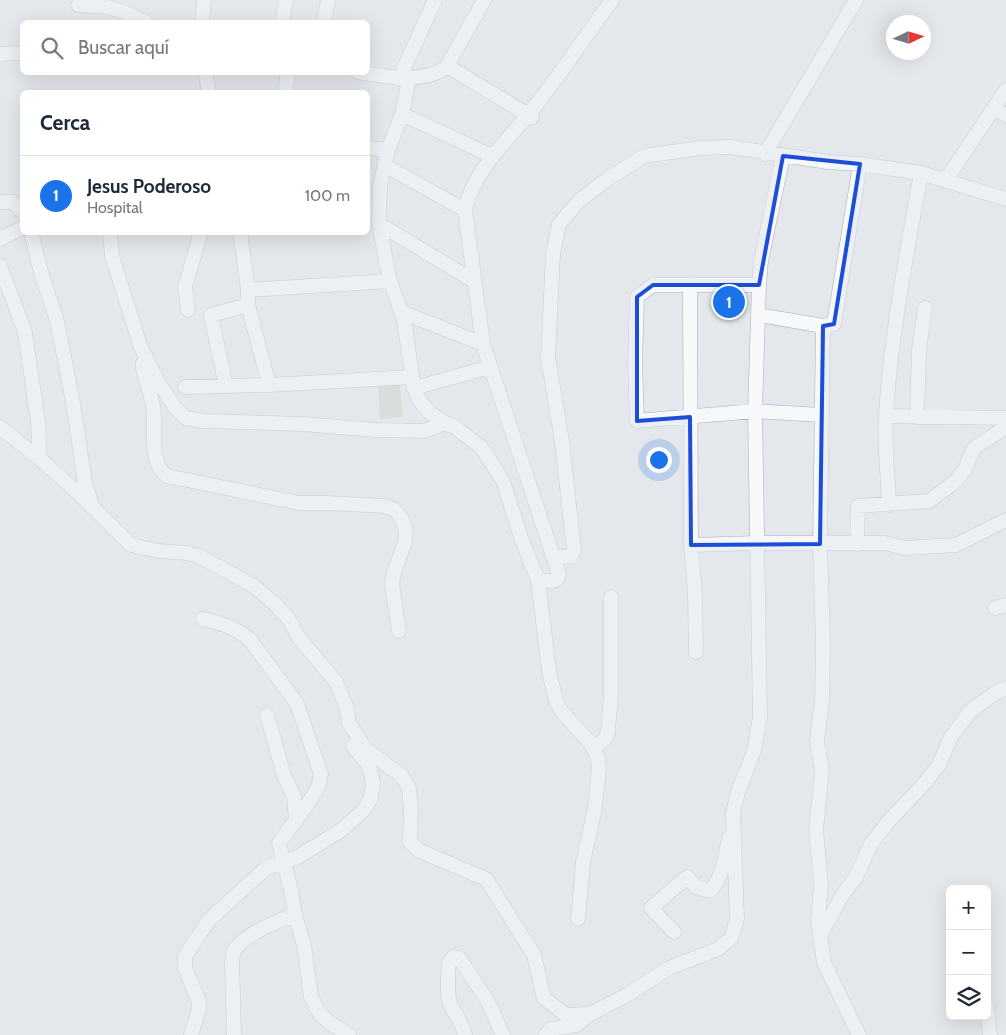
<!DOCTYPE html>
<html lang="es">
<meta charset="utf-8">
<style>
:root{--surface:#fff;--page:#f6f6f7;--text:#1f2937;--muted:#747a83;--line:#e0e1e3;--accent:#1a73e8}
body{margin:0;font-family:Cabin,sans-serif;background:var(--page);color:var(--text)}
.controls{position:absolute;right:15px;bottom:15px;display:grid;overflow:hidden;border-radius:8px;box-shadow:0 5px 20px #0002}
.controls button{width:45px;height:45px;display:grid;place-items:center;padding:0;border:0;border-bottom:1px solid var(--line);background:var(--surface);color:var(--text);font:25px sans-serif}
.compass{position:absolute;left:886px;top:15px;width:45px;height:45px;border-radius:50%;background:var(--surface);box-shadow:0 5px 20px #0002;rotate:86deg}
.you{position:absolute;left:658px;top:459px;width:18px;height:18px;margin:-12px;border:4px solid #fff;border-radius:50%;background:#1a73e8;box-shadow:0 0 0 8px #1a73e833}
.badge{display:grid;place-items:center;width:32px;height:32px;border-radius:50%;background:var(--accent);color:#fff;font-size:16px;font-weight:700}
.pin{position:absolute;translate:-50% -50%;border:2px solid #fff;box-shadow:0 1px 5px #0006}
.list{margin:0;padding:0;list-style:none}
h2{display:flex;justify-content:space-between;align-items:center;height:65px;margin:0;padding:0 20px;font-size:21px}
h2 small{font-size:16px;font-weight:400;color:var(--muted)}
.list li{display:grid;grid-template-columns:32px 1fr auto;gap:15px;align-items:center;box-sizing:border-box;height:80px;padding:0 20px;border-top:1px solid var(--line)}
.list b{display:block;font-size:19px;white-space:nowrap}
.list p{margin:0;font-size:16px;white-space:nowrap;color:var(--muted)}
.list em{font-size:16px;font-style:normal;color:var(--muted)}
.icon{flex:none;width:28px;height:28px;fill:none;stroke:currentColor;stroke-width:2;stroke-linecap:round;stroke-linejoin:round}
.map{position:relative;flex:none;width:1006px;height:1035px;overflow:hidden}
.search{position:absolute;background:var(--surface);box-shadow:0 5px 20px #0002;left:20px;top:20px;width:350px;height:55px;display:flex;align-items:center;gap:12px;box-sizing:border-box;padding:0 18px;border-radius:8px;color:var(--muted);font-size:19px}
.panel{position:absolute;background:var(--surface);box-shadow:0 5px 20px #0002;left:20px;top:90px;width:350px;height:145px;border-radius:8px}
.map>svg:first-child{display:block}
</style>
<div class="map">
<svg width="1006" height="1035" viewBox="0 0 1006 1035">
<rect width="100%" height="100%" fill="#e4e7ec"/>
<path fill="#c9d6c5" d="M400,384L403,417L380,419L378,385Z"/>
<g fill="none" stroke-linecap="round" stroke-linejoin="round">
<g stroke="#a9aeb7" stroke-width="15">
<path id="minor" d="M78,5L108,7L121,11L146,22
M202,22L204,0
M282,22L286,0
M324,22L328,0
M0,54L22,53
M447,66L532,117
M205,72L209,92
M357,72C384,76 425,85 447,66L484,0
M399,79L435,0
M409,79L402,114L388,150L380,184L379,224L390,281L404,320L414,388L419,400L429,412L445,423L455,427L482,448L503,481L522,541L538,580L549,671L556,701L562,712L591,744L597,756L599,767L595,808L583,862L578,919
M285,92L288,72
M994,109L1006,115
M402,114L492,156
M368,148L388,150
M765,154L856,0
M384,165L465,210
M946,180L1006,90
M0,202H13L22,211
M379,224L474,281
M31,232L42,276L57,321L72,397L85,482L92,505
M110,232L112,256L140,345L157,380L176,409L186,418L203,421L302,424L375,430L424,431L445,423
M240,232L248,290V305L269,385
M0,239L22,228
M0,266L25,332L38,422L40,459
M690,284L691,545L695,595L696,652
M759,285H653L637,297L635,363L637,421L755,411L821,415
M248,290L390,281
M188,310L185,287L201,232
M401,312L483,344
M759,315L823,326
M147,360L143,363V368C145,381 151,393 153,406C157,427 147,462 167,476L299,503H327L385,506L395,510L402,519L406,531L405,543L394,572L392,584L399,631
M226,386L211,315L248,305
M185,387L269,385L412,377
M414,388L490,367
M886,416L1006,418
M917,417L919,350L925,308
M0,427L40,459L74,489L131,545L158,551L187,553L199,556L254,586L276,605L288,618L299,638L336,682L346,706L349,723L366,750L401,775L409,788L411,809L410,842L420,851L486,879L534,955L544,998L566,1015L590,1014
M889,505C888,475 884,444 886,414C891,333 907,252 921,173
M857,544L858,506L929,501L956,481L965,469L974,448L1006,427
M691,545L757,543H885L905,548L956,545L1006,520
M555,558L571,556L574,550L562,442L548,358L553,254L559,224L580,200L606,180L644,156L700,148L731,147L828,162L860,164L921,173L1006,199
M538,580L553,581L557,579L559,574L483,344L465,210C474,171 503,145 528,115C558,78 584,38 612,0
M995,608L1006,605
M203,619C221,623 237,628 251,641L297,704L321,774L318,787L309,802L279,843L291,890L295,915L304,945L311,997L320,1014L330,1023L349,1035
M267,715L284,775L294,797L296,819
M591,744L600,743L605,739L608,731L611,695V597
M674,932L651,908L687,877L696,887L710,891C723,877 725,856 729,838
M820,936L843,894L856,877L871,844L888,822L923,785L939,765L950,739L970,711L997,692L1006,688
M987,1006L990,1035
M191,1035L199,1009V1002L185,968V956L209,920L266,868L296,858L340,831L363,811L371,798L373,783L369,766L353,746
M234,1035L232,961C233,957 233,952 235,949C245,934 279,920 295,915
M465,1035C463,1024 456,1016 451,1006C446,994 448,975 449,962L453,957L459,958L487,1000L503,1035
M546,1035L551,1029L576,1025L590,1014L627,995L669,968L718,949L731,938L737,919L733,813L738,792L754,751L760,717L755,411L759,285L761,261L783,156
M859,1035L824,963L818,921L821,884L816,830L822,771L817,741L822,700L823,644L820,544L823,326L834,324L860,164"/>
</g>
<use href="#minor" stroke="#f7f8fa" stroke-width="14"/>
</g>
<path d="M0 0H1006V1035H0ZM783,156L860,164L834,324L823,326L820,544L691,545L690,417L637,421V297L653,285H759Z" fill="#e4e7ec" fill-opacity=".55" fill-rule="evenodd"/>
<path fill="none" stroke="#1d4ed8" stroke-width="4" stroke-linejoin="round" d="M783,156L860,164L834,324L823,326L820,544L691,545L690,417L637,421V297L653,285H759Z"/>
</svg>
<div class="controls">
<button>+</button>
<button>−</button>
<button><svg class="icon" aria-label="layers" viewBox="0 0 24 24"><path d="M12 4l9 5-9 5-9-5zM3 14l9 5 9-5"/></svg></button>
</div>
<svg class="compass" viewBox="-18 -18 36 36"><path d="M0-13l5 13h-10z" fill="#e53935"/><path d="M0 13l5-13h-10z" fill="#747a83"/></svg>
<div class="you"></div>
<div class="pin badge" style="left:729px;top:302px">1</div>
<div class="search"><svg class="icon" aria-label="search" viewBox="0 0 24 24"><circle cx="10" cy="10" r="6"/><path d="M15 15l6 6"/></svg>Buscar aquí</div>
<section class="panel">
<h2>Cerca<small></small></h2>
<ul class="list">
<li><span class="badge">1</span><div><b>Jesus Poderoso</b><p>Hospital</p></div><em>100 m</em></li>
</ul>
</section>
</div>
